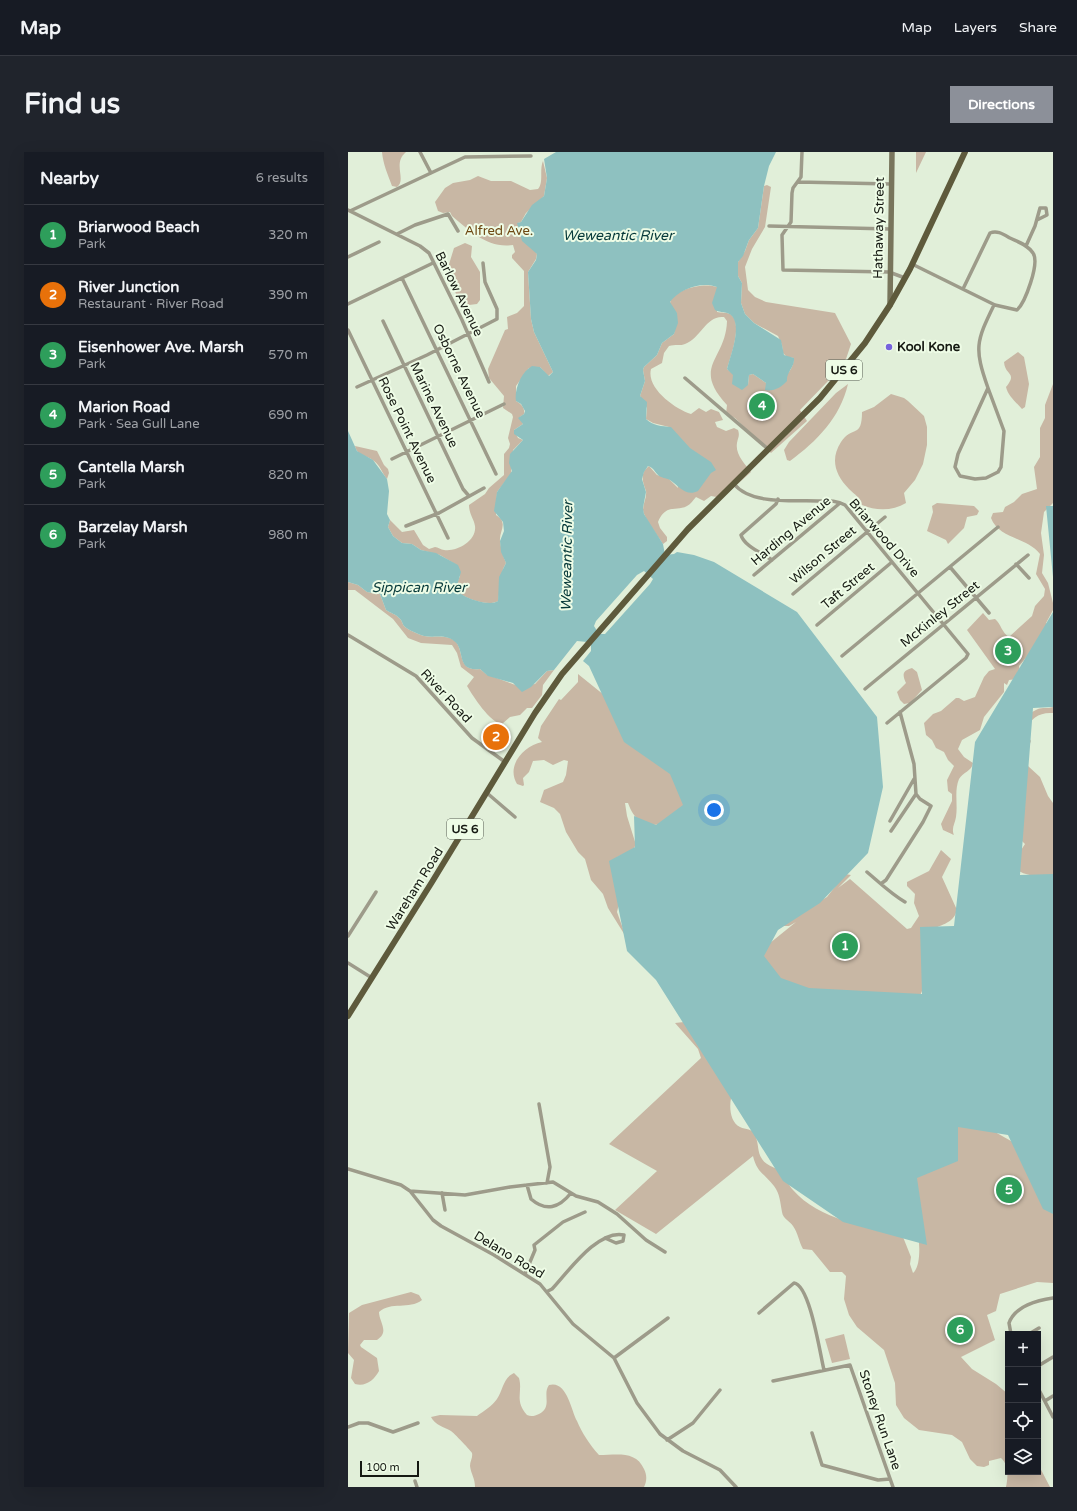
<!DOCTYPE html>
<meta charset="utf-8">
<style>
:root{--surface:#171b24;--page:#20242c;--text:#f1f3f6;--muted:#9ea1a6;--line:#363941;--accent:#8c9099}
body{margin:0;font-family:"Varela Round",sans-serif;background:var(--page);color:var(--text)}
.controls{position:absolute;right:12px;bottom:12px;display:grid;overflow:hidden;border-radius:0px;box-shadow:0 4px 16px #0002}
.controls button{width:36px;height:36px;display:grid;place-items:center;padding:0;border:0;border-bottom:1px solid var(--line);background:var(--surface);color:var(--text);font:20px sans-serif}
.scale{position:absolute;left:12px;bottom:10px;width:59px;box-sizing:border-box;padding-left:4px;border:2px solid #151912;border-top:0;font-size:11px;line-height:14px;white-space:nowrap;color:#151912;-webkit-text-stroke:3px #eefce6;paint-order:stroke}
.you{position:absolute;left:366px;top:658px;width:14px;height:14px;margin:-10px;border:3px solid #fff;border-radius:50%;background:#1a73e8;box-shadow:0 0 0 6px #1a73e833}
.badge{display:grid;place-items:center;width:26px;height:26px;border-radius:50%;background:var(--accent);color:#fff;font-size:13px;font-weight:700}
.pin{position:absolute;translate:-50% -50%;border:2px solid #fff;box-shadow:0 1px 4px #0006}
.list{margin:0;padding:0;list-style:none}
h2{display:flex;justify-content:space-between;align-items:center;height:52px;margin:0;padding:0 16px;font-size:17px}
h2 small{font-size:13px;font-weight:400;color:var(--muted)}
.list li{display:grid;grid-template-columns:26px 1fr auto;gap:12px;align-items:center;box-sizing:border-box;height:60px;padding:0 16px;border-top:1px solid var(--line)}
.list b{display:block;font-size:15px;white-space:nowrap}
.list p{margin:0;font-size:13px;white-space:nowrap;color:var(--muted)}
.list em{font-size:13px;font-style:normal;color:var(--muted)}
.icon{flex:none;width:22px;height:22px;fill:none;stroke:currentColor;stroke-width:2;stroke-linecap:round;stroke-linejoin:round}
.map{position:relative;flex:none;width:705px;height:1335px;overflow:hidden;border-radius:0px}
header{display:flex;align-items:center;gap:24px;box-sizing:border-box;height:56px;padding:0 20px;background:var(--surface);border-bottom:1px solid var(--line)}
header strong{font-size:19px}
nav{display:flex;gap:22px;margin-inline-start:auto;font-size:14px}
.intro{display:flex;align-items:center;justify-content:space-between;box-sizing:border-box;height:96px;padding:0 24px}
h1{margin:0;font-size:28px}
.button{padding:10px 18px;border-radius:0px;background:var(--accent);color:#fff;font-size:14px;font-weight:700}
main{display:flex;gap:24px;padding:0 24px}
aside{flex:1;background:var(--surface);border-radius:0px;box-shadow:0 4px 16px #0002}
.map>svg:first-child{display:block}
</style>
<header>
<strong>Map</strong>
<nav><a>Map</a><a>Layers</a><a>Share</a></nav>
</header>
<div class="intro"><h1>Find us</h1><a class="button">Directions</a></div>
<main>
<aside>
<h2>Nearby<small>6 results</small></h2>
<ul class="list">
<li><span class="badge" style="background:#2e9e5b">1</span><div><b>Briarwood Beach</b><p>Park</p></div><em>320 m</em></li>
<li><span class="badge" style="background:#e8710a">2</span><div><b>River Junction</b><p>Restaurant · River Road</p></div><em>390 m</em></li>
<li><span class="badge" style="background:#2e9e5b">3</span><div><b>Eisenhower Ave. Marsh</b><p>Park</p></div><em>570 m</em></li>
<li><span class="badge" style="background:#2e9e5b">4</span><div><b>Marion Road</b><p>Park · Sea Gull Lane</p></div><em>690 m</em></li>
<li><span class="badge" style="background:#2e9e5b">5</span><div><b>Cantella Marsh</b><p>Park</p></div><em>820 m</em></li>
<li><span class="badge" style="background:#2e9e5b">6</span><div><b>Barzelay Marsh</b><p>Park</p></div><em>980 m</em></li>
</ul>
</aside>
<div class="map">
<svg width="705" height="1335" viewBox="0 0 705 1335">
<rect width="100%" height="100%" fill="#e1efd9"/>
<path fill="#c8b7a4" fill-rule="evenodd" d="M34,0H58C44,12 59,27 49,35L44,34C40,23 35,12 34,0Z
M568,0H578L568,21Z
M195,9L199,26L196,44L178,61L173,70L170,71L189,102L188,107L180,120L183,167L186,180L205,220L200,224L192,215L181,216L168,234V249C173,252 177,255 176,262L172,265L175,272L166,278L170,286L175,288L165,298L163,322L149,340L148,363C161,371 151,379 152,389C153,397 155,404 158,411L155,417L150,449C141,455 117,447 109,439L108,433L112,424L107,412L92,403L73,398L64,392L54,391L45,384L40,375L42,368L54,380L66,378L75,393L81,397L87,395C90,395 93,398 96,398C109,400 129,389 127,374C126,367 121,362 121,353L137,342L141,336L156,323V302L161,296L162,292L160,286L165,265L164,262L155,256L156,244L141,226L140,217L157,178L160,177L159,165L169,161L176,154V119L164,106V103L167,100L165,93C140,97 121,78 104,64L102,60L95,61L90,59L87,50L97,36L105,31L122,28L130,24L143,29H163L182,38L190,37C196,30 191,18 195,9Z
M419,33L423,35L417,75L404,97L397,115L400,138L407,145L418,150L487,161L503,192L498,207L491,212L483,226L452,258L459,269L423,301L387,266L378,262L379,253C343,214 378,208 379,169L376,165C358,163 353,186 337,192C333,194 327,192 321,194L316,201L314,211L303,217C298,236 327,257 343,262L351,256L358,260L363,257L371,260L375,268L367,270L369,275L378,279L386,276L390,278C392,284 390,285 389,291C387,302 397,312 403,320L374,346L363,344L356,349L348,345C345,348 343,352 339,354C328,360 318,351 310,370L312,376L319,385V389L315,392C310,384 296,366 295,358C295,352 299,345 298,339C295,330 291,322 301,314L309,323L320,326L330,336L321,275L305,271L298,267L299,256L292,244L297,229L295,218L296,215L309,203L314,191L326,182L329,162L322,152C323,137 357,130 369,135V160C373,161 378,160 382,162C396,170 382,206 379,217L400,233L401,223L405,222L418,231V238C430,230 445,223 446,206L439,205L435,201L434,193L430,184L406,171L397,162L393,151L394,131L390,124V110L397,99L401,88L410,76L416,34Z
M117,91L124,94L123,105L132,120V148L129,152L121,153L109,145L105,133L98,122L106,96Z
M670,200L676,205L681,232L677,255L674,257C668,250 660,244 658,235C670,220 657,224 656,210Z
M500,232C492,266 469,289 442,309L439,308L436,298L441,290L488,241Z
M705,232V351L696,360L693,381L696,403L694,421L700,431L705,451V458L698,471L703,476L671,514L672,519L669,527L661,528L659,533L656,531V540L636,565L632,578L614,588L610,597L616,605L625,611C624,619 615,620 611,627C606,639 610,652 608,665C607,672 603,676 606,683L595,678L593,672L604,649V642L600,639L599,628L606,614L600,608L596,600L588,596L584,588L578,583L576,571L585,562L593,559L608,546H611L616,549L627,545L636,525L641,519L647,517L619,478L635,461L641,468L647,467C653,472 654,481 661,485L684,464L687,454L696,444L697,437L688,422L692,402C679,385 651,387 643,366L645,361L655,360L657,355L666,350L674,342L689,337L686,315L692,305V276L697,266V253Z
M543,242L556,246L560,249L576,264L579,275V293L575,312L567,328L556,341L558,351C545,359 528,359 514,353C512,345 507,343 501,337C487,323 482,307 493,290C504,273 514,287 514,260L526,255Z
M7,294L29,299L36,313L40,317L41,321L39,327C34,321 32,313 26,309C19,303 9,304 7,294Z
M589,351L626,354L631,359L629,363L619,365L616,376L600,392L598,388L579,379L585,360L584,354Z
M0,430L10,433L19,440L32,442L38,458C42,461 48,462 51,466C54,468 54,471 56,474C60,478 70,482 76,484C86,486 96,482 106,488C117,496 108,520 132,517L138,522L170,534L187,532L199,519L206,518L195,533L194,543L184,556H179L172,563L162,565L154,572C142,571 125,544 119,534L126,525L113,515L109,501L104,493L73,491L60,486L45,467L7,438H0Z
M564,516L569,520L574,538L562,551L556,552L552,548L549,540L558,531C555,524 553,519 564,516Z
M230,522L256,543L319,617L342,647L325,671C303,674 289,676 280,651H277L279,664L288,693C283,702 271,701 264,710L272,747L269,760L278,785L260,756L255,742L243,728L237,707L230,700L218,680L212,662L206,656L192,650L196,638L215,630L218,623L220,609L216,608L205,613L196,608L185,609L181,620L175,626L176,633L175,634L169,632C158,614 175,594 194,590L190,586L193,574L211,547L213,548L230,530Z
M705,555V561C691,560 683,566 677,579L683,589L678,602L680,614L692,625L700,644L705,651V744C700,716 674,730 664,712L677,692L672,687L669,677L676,615C676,610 673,608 672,603C669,587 672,564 690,557C694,555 700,557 705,555Z
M593,698L603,707L594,725L609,758C605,773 591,772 581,780V790L586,801L583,818L568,853L554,860L490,855L457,849L425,834L413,818L411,806L414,801V792L419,783L431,774L438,765L450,756L472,749L479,745L497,722L503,723L490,736L502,727L559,777L563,776L571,764L566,751L567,742L559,734V730L581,719ZM448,770L422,791L431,774H441Z
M336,870L385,939C381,949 380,969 392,975C398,978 404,976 407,983C411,991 409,1000 414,1007C419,1015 430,1015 436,1023C439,1027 440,1033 445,1038C471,1068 519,1074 555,1085L563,1105L562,1112L565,1121C580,1108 564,1044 561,1025L601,972L647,980L663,989L677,1002L705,1048V1131L689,1130L652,1142L648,1159L639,1163L647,1188L613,1205L624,1217L648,1232L660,1242V1320H690V1312L702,1335H658C660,1326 661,1313 653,1306L641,1309V1313L636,1315L629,1314L622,1307L614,1290L604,1283L571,1278L556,1266L548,1253L547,1231L536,1198L509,1175L501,1163L496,1147L498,1124L494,1120H482L464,1098L455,1097C451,1090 450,1081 445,1074C442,1069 435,1067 434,1060C432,1050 432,1042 426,1034C416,1021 409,1021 405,1004L308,1082L267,1058L309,1019L261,992L353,906L350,897L327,871Z
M63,1140L71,1143L74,1148C61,1158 43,1149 31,1160C31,1170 42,1180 29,1188H16L12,1193L13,1195L29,1206L31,1219C26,1228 18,1235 7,1232L3,1226L6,1208L0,1201L1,1161L14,1153Z
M496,1182L502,1207L484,1211L477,1187Z
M166,1221L171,1226C175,1240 166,1249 179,1263C183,1265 187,1264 191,1262C205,1255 194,1242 201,1233C219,1228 223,1258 229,1269C234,1281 242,1293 251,1303C268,1303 288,1298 296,1317C299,1323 299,1329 296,1335H127C127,1326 123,1322 122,1314C122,1309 125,1306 124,1301C124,1300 105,1280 103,1279C96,1275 87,1273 83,1265L92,1263L129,1264C136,1259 144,1254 149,1247C155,1238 155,1226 166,1221Z"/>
<path fill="#8ec1c0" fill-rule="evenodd" d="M208,0H428L421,14L416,34L410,76L401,88L395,104L390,110V124L394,131L393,151L397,162L406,171L433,188L436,203L446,206C447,215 438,220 439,229C434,235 425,240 417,238L418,231L405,222L401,223L400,233L394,238L384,232L385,223L379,217C382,204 394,176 384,164C380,159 372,161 367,158L364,151L369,135C354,129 331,137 322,150L329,161L330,171L326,182L314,191L309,203L296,215L295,218L297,229L292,244L299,250L298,267C305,274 314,274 323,275L342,296L363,310L368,318L363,321L350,339C338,345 331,334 322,328C318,326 313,326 310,323C306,319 306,316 300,314L296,320L294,327L298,340L295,356L296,362L315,392L317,403L326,402L329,400L346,403L366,410L449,460L529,565L535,635L520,701L472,751L430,778L416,804L433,826L461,836L574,842L572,775L606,774L627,590L705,460V555L685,556L672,723L705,722V1062L695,1057L660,983L610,975V1009L569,1026L579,1093L495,1070L435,1029L308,828L279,799L261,709L287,695L286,664L308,673L335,653L322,622L276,590L241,514L235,509L243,499V493L239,490L229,489L206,518L199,519L183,535L174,540L165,531L140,524L132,517C107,520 118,497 106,489C97,482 86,486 76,484C70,482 60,478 56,474C54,471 54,468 51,466C48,462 42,461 38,458L32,442L19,440L10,433L0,430V279L9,299L25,308L39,327L41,339L39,362L42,368L40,375L45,384L54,391L64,392L73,398L88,401L110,413L113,420L108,437C113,446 142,455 150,449L151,425L158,411L153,400L152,389L156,379L155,370L146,359L149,340L164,319L161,311L162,302L175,288L166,282V278L175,272L170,266L176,262L177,259L173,252L168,249C166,238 173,220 184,214L192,215L201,224L205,220L186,180L183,167L180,120L188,108L189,102L174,89L169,71L173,70L184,53L196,44L199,26L196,7ZM296,419L305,427L302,432L257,482H251L246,474L248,469L289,423Z
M698,354H705V425Z"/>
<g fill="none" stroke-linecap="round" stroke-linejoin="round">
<path stroke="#9d9b8a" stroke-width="3.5" d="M72,0L83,21
M454,0L453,25L445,36L444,41L443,70L434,83L435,118L541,120L557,126
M450,30L543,32
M0,58L72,94L81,101L114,168L141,230
M2,59L117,5L183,4
M421,74L542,77
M49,82L67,73L100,62L110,79
M678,94L687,74L692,56H698L699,63L689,68
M0,105L31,90
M564,112L647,153L669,158C677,151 692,111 685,101C680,93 670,90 662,86C655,82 649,78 642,81L615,137
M54,126L148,322
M0,152L85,111
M35,169L115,337L121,344
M0,178L100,386
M337,226L420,297
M9,235L79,203L149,167V157L137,130L135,111
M640,236L656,279L653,315L650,320L638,326L627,327L612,324L607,315L610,302L640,236C626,196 628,190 646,153
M44,307L156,252
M386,332C403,353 445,348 470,349C479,349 488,348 497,353L620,502L618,506L539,571
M58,374L91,361L136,336
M424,408C414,401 396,394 393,383L428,352L430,347
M668,412L681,426
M602,415L641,461
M406,423L492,351
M445,442L537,365
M469,473L544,410
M0,483L68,524L124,586L157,610
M494,504L650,375
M517,537L680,403
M139,641L167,665
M542,669L566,627
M543,679L568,642
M519,720C532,731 543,742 557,750
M534,731L538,728L575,670L583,654L572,647L568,642L566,612L552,560
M0,784L28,740
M0,811L24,826
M191,952L202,1015L199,1031
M0,1017L53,1033L62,1039L85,1068L93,1074L146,1103L192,1132L225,1172L266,1206L289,1251L312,1282L335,1299L372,1318L388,1335
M179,1033L183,1047C198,1060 211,1056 223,1041
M62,1039L117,1043L162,1035L205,1030L228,1044L250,1050L269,1062L298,1088L317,1100
M94,1041L97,1058
M177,1122L187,1098L186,1093L215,1070L237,1060
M200,1139L204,1137C220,1120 250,1077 276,1083L275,1089L268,1091L257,1086
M411,1161L446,1131C462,1133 472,1202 476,1218
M663,1182L661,1171C667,1154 690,1148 705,1146
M681,1182L691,1176
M266,1206L320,1166
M690,1214L705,1205
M425,1229L502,1213L545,1335
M690,1236L705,1265
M697,1249L705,1244
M0,1275L11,1271H20L45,1280L70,1271
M464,1281L474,1313L530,1328L542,1327
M319,1288L345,1271L372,1238
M67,1329L69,1335"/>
<path stroke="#78755c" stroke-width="5.5" d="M542,153L544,0"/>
<path stroke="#5e5a3c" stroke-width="6" d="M0,864L84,730L187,561L214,522L340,377L472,246L517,191L542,153L562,117L617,0"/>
</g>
<circle fill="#7662dd" stroke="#eefce6" stroke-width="1.5" cx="541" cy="195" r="4"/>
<g text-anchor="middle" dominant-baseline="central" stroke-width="4" stroke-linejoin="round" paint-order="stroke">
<g fill="#eefce6" stroke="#565d52" stroke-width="1">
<rect x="478" y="208" width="36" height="20" rx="3"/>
<rect x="99" y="667" width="36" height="20" rx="3"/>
</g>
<g font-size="12" font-weight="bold" fill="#151912">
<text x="496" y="218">US 6</text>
<text x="117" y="677">US 6</text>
</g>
<g font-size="13" fill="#151912" stroke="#eefce6">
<text transform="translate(531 76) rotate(-89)">Hathaway Street</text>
<text transform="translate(111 142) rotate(64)">Barlow Avenue</text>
<text transform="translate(111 219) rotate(64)">Osborne Avenue</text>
<text transform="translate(86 253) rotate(64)">Marine Avenue</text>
<text transform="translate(59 278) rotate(64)">Rose Point Avenue</text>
<text transform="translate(443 379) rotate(-40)">Harding Avenue</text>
<text transform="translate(536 386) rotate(49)">Briarwood Drive</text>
<text transform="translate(475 403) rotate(-40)">Wilson Street</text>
<text transform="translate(500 434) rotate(-40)">Taft Street</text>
<text transform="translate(592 462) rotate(-39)">McKinley Street</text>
<text transform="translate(98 544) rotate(47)">River Road</text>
<text transform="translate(67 737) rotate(-58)">Wareham Road</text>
<text transform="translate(161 1103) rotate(31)">Delano Road</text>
<text transform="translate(532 1268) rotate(71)">Stoney Run Lane</text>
</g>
<g font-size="13" fill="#6d4711" stroke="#eefce6">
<text x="151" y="79">Alfred Ave.</text>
</g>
<g font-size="13" font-weight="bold" fill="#151912" stroke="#eefce6" text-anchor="start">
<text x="549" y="195">Kool Kone</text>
</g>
<g font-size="14" font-style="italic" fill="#063939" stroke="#eefce6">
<text x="270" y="83">Weweantic River</text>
<text transform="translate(219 404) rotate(-89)">Weweantic River</text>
<text x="71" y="435">Sippican River</text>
</g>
</g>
</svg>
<div class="controls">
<button>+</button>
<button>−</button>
<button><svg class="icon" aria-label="locate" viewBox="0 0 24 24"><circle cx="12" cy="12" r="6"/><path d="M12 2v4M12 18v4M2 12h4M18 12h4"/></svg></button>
<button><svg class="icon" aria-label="layers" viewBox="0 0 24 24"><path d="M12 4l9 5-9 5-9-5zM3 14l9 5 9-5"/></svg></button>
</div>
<div class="scale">100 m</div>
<div class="you"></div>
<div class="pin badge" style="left:497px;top:794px;background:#2e9e5b">1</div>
<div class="pin badge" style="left:148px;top:585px;background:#e8710a">2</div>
<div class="pin badge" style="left:660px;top:499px;background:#2e9e5b">3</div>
<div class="pin badge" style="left:414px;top:254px;background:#2e9e5b">4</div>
<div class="pin badge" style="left:661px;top:1038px;background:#2e9e5b">5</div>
<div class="pin badge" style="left:612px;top:1178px;background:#2e9e5b">6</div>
</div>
</main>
